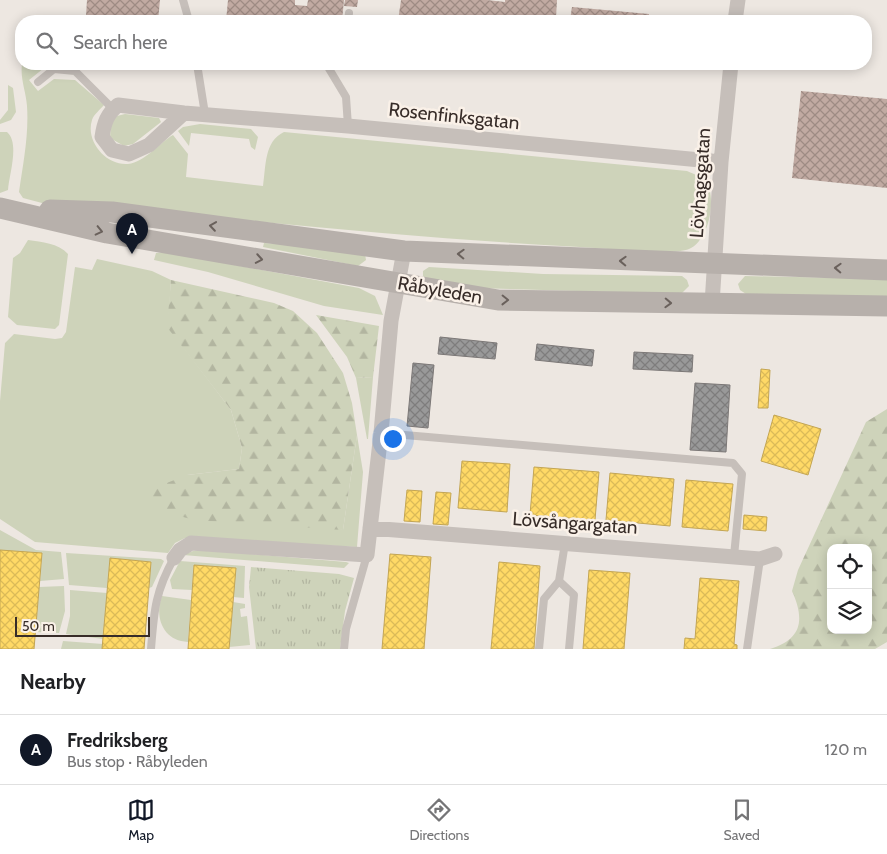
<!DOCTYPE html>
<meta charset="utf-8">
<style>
:root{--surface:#fff;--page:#f6f6f6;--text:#202124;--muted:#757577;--line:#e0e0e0;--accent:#111827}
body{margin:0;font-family:Cabin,sans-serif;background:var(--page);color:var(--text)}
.controls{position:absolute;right:15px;bottom:15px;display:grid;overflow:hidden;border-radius:10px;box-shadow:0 2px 12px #0003}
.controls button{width:45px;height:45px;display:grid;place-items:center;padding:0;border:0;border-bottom:1px solid var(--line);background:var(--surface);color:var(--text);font:25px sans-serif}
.scale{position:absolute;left:15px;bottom:12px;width:135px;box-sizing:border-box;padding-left:5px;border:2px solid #372c28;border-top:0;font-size:14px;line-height:18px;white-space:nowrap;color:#372c28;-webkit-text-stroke:4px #faf1e8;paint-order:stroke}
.you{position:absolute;left:392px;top:438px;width:18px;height:18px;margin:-12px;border:4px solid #fff;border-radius:50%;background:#1a73e8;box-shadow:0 0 0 8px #1a73e833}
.badge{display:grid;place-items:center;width:32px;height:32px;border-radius:50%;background:var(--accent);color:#fff;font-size:16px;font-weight:700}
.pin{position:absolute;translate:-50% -41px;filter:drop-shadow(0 1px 2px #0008)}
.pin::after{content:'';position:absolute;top:26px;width:18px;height:15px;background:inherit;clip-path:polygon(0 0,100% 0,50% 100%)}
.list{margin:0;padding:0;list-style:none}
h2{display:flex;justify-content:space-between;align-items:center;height:65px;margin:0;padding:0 20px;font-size:21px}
h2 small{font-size:16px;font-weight:400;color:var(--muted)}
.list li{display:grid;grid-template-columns:32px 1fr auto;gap:15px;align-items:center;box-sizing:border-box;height:70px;padding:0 20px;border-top:1px solid var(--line)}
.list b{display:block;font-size:19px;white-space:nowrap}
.list p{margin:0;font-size:16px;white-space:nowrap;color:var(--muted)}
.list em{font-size:16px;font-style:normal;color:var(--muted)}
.icon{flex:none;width:28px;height:28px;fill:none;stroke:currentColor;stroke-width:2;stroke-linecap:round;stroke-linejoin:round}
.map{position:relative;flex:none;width:887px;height:649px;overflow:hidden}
.search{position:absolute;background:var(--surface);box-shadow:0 2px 12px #0003;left:15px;right:15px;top:15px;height:55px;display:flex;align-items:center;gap:12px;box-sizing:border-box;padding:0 18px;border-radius:20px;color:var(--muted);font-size:19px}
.sheet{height:135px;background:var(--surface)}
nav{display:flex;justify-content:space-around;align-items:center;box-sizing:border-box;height:70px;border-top:1px solid var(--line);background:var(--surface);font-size:14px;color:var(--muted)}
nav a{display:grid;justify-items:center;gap:2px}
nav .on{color:var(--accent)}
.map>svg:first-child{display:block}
</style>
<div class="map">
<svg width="887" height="649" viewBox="0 0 887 649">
<defs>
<pattern id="forest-firs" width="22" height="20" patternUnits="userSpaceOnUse" patternTransform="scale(1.25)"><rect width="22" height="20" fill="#ced3ba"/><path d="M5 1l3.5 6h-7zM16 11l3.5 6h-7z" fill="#b2b5a0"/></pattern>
<pattern id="park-tufts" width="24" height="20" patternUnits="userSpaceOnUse" patternTransform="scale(1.25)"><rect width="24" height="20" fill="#ced3ba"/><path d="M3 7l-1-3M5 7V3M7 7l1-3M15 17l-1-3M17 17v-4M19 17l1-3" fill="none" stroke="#b2b5a0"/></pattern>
<pattern id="homes-cross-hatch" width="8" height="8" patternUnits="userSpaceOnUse" patternTransform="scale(1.25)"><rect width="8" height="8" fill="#ffd966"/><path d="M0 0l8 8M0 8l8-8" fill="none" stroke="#dbba58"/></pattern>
<pattern id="industry-cross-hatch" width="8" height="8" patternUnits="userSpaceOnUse" patternTransform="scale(1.25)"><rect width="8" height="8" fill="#999"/><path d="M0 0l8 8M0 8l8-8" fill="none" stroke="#7e7d7d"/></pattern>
<pattern id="building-cross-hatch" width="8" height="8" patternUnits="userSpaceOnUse" patternTransform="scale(1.25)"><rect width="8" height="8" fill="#c1aaa2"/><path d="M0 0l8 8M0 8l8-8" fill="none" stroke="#9e8b84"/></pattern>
</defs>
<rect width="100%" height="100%" fill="#ede7e1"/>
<path fill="#ced3ba" d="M22,64L44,68L29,80L38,91L54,79L75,80L104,105C100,110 94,114 92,120C85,142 107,166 128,164C145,162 159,143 173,135L188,154L186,177L263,186C266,167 264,141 284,132L687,171C696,175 704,177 708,186C716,203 708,241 689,249C673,256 602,248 580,247C463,241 347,230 230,219C168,214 105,205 42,203L23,198L19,192C23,164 29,135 27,106C26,91 20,79 22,64Z
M8,85L13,88L16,112L11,120L0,124V120L8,110Z
M125,114L159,118L161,122L133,144L124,146L110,138L111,121L117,116Z
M200,124L251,129L258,137L255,150L251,147L249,139L191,133L189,146L178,131L183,127Z
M0,132H7C20,143 9,175 8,190L0,193Z
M28,240C42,242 58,243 68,254L59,325L55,329L17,325L8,317L13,258L20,253Z
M264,243L359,250L365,254L366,260L358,266L263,247Z
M165,252L359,288L375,296L383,315L324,306L208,272L154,260L156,253Z
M97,259L152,271L171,280L168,327L231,410L242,448L239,469L187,475L343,530L357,435L363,472L357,547L185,538L175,543L168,553L35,542L0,519V401L5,343L14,334L55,339L62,338L66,332L75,267L92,270Z
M429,267L543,274L682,276L687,280L689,286L681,294L476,288L427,279L423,276V271Z
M745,276L887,279V297L746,294L740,290L738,284Z
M373,377L368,439H367L356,378Z
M0,530L36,550L61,552L64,579L40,581L42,554H0Z
M203,550L346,562L349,563L344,568L183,555L193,551Z
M66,553L161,559L164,561L152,587L149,588L151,562L110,558L107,588L69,585Z
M180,561L245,566L244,598L233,597L194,565L192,590L172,589L170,580Z
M64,586L65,611L59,633L36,632L39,587Z
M70,590L107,593L103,639L66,634L70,616Z
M162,596L191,600L188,642C163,641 154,617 162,596Z
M233,602L245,604V608L240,609L241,617L247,616L250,645L229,647Z
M63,641L103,644L102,649H61Z"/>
<path fill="url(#forest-firs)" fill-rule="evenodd" d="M171,280L274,303L293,311L317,333L343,373L352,403L357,435L343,530L194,520L151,508L149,490L187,475L239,469L242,448L231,410L167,327Z
M316,315L379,326L373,377L356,378L347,357Z
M887,409V642L875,649H770C802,639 805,620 792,591L798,570L866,422ZM831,548H868V630H831Z"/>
<path fill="url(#park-tufts)" d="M251,567L339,574L354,578L345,611L340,649H256L249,587Z"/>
<path fill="url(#homes-cross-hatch)" stroke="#c3a553" d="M761,369L770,370L768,408H758Z
M774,415L821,429L808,475L761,461Z
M462,461L510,464L507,512L458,508Z
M534,467L599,472L595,520L530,515Z
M610,473L674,479L670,526L606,520Z
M686,480L733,484L728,531L682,527Z
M407,490L422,491L420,522L404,521Z
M436,492L451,493L448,525L433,524Z
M744,515L767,517L766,531L743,529Z
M0,550L42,553L34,649H0Z
M390,554L431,557L424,649H382Z
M110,558L151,562L144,649H102Z
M499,562L540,566L534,649H491Z
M194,565L236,568L229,649H188Z
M589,570L630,573L624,649H583Z
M700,578L739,581L734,644L737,645V649H684L685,638L695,639Z"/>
<path fill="url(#industry-cross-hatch)" stroke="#7c7877" d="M440,337L497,343L495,359L438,354Z
M537,344L594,350L592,366L535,360Z
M634,352L693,355L692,372L633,369Z
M413,363L434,365L428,428L407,426Z
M695,383L730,385L726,452L690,450Z"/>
<path fill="url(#building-cross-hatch)" d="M87,0H160L158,21L86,16Z
M228,0H295V5L307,6L308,0H344L342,21H226Z
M345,0H358L357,7L344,6Z
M401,0H487L505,2V0H557L556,18L570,20L572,7L649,14L648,21H398Z
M604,64H644L643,69Z
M801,91L887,99V188L792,178Z"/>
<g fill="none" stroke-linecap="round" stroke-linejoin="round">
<path stroke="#c6bfba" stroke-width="8" d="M183,0L189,21
M348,21L349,13
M197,64L205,114
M331,64L328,67L346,97L348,126
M38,82L54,69L75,71L113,109
M381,433L733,463L742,474L734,556
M559,581L574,595L569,649
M151,649C154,611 155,592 174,558
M344,649L346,629L367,555
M539,649L544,599L559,581L565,543
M747,649L760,559"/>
<path stroke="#c6bfba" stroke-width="15" d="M735,21L738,0
M184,113L149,145L138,150L129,154L112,150L102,137C104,123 107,114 118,105L184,113L348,126L721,162
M712,304L721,162L731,64
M370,528L760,559L775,554
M174,558L180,550L191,543L367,555L381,433L391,321L404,251"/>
<path stroke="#b7b0ab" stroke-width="21" d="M0,208L107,233L498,300L887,306
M50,210L112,212L404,251L887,270"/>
</g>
<defs><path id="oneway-chevron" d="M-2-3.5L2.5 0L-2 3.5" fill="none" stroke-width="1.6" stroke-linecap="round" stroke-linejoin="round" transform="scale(1.25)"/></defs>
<g stroke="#6a615c">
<use href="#oneway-chevron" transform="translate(213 226) rotate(-172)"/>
<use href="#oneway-chevron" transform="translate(99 231) rotate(13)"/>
<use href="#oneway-chevron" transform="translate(461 254) rotate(-178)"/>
<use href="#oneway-chevron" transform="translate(259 259) rotate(10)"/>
<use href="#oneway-chevron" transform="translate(623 261) rotate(-178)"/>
<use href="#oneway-chevron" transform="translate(838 268) rotate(-178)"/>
<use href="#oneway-chevron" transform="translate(505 300) rotate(1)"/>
<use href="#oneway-chevron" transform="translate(668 303) rotate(2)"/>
</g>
<g text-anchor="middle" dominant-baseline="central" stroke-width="5" stroke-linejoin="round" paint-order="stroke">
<g font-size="19" fill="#372c28" stroke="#faf1e8">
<text transform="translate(454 116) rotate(6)">Rosenfinksgatan</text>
<text transform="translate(700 183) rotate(-86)">Lövhagsgatan</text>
<text transform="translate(440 290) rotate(10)">Råbyleden</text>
<text transform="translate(575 523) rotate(4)">Lövsångargatan</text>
</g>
</g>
</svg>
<div class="controls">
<button><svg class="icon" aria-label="locate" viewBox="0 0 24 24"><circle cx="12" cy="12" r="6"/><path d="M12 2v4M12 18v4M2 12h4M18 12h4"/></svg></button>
<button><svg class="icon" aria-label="layers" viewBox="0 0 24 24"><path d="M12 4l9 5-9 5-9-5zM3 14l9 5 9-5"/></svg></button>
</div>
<div class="scale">50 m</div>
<div class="you"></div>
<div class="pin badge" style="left:132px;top:254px">A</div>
<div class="search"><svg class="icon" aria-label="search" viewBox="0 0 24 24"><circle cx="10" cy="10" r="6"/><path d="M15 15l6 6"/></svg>Search here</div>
</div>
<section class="sheet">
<h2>Nearby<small></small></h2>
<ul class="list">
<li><span class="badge">A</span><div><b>Fredriksberg</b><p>Bus stop · Råbyleden</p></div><em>120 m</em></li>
</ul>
</section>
<nav>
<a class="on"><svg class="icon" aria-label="map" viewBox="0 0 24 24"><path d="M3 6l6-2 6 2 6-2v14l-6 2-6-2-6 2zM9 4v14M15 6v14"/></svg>Map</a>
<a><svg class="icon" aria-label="directions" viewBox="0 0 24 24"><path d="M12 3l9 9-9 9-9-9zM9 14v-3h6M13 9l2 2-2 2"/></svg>Directions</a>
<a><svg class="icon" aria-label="saved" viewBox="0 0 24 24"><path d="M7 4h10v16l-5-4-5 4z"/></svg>Saved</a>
</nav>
